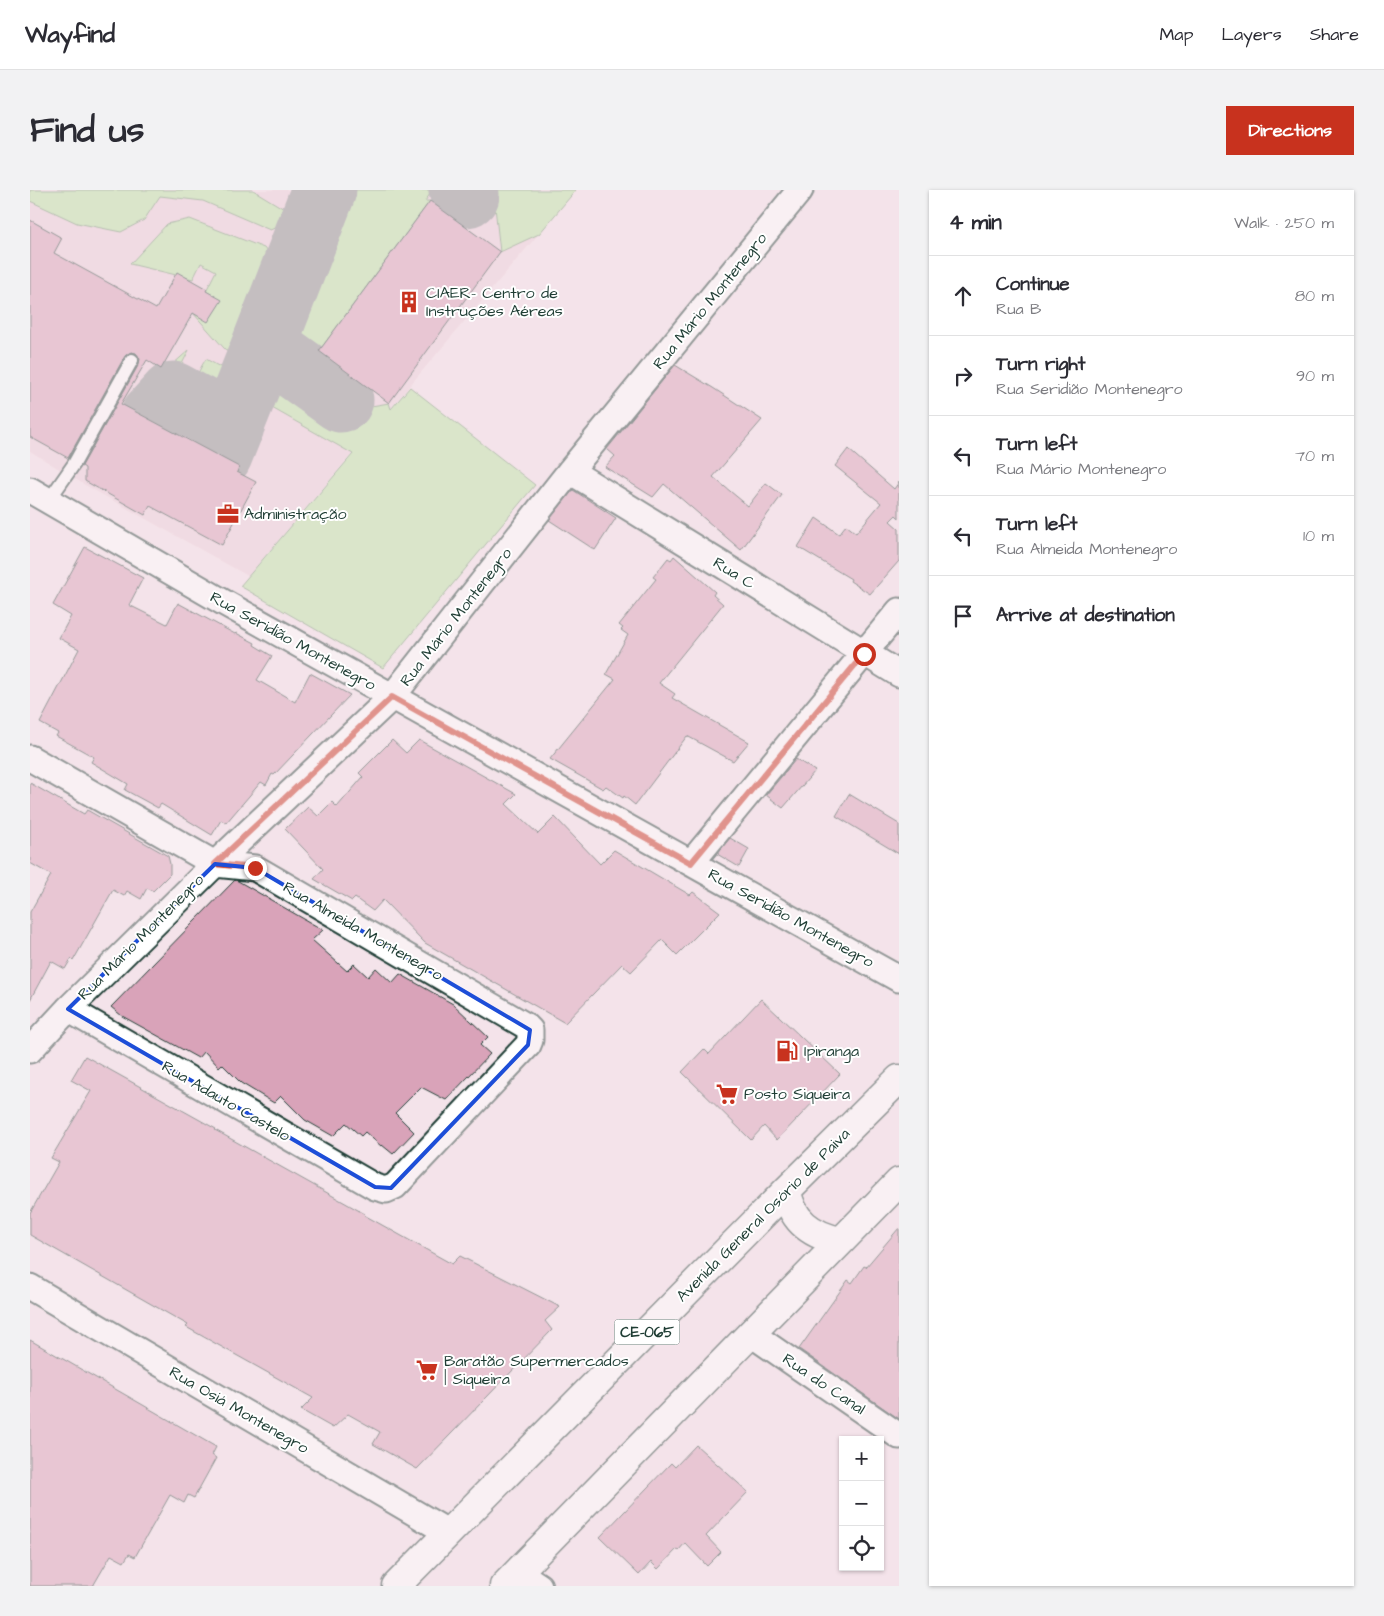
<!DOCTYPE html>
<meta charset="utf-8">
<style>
:root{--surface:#fff;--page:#f2f2f3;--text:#2b2b33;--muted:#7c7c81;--line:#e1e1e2;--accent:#c8321e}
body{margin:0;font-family:"Architects Daughter",sans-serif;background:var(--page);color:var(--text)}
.controls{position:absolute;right:15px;bottom:15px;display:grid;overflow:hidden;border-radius:0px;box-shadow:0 1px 4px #0004}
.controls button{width:45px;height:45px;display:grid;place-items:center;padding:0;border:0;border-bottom:1px solid var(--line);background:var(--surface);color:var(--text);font:25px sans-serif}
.stop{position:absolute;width:15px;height:15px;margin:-11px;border:4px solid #c8321e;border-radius:50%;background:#fff}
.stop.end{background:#c8321e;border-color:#fff;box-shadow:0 1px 5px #0008}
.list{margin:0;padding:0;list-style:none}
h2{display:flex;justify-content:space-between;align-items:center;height:65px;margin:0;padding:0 20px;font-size:21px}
h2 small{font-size:16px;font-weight:400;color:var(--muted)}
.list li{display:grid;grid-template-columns:32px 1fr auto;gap:15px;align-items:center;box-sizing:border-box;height:80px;padding:0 20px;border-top:1px solid var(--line)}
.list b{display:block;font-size:19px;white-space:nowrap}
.list p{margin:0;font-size:16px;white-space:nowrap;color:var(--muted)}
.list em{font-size:16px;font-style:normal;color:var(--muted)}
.icon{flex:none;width:28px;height:28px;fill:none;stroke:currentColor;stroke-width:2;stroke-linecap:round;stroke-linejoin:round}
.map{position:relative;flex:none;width:869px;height:1396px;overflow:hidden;border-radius:0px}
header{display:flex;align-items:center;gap:30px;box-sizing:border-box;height:70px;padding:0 25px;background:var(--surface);border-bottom:1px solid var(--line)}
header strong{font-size:24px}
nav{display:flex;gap:28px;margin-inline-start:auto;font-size:18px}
.intro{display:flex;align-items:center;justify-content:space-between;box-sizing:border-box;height:120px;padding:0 30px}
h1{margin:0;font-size:35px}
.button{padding:12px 22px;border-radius:0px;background:var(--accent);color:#fff;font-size:18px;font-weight:700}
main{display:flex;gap:30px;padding:0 30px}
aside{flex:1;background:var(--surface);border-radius:0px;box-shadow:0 1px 4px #0004}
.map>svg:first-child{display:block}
</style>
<header>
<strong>Wayfind</strong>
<nav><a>Map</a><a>Layers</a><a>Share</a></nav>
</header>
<div class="intro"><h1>Find us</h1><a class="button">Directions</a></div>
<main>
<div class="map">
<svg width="869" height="1396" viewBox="0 0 869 1396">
<rect width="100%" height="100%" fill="#f4e3ea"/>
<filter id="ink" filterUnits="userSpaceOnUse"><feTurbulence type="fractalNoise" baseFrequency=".02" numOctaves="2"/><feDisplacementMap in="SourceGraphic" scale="10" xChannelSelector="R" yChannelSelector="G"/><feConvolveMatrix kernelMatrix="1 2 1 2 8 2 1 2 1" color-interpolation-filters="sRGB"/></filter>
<g filter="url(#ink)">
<path fill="#ecd0db" d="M0,0H546L218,386L55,295L0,261Z"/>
<path fill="#bae7a5" stroke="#6c926c" d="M0,0H223L269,28L240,40L173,11L130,6L114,30L91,42L47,33L0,11Z
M307,0H403L395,11H400L289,161L315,190L298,193L253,159V142Z
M453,0H546L509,44L470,62L464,8Z
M160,29L234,58L250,79L209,175L163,123L178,131L191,110L176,101L186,81L171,73L163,89L100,74L137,34Z
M159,160L145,188L139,194H132L125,190Z
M176,169L206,186L195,213C188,214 186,212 180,209C161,197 165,186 176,169Z
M241,171L312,221L359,213L361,219L380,197L505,295L353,478L210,396L323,264L242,218L237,227C226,216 227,181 241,171Z"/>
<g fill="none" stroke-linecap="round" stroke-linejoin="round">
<path stroke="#8a908f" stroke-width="65" d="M294,0L234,155L311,210
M431,0L437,5
M122,227L143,204L202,236
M190,265L234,155"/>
</g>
<path fill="#d9a3b9" stroke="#1f3d34" d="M400,11L470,62L359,213L289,161Z
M0,30L32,48L24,63L126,119L147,82L177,99L176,101L192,110L178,132L163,123L131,179L117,170L91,214L209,277L207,282L226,292L192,355L120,316L115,325L55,291V278L52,276L109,174L110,169L106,163L101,162L95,166L38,268L0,247Z
M645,175L683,198L732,230L683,287L718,316L736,293L752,305L711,360L634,294L623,307L575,277L585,266L577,259Z
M818,259L864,299L869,292V328L866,325L860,331L869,339V371L840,404L820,391L821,389L768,357L786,328L809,344L816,335L826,343L851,313L805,276Z
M543,300L586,328L565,360L519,330Z
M55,357L113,388L99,415L137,434L148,413L205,444L206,443L225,453L224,455L242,466L227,490L265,512L280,483L320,505L244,585L242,584L236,595L231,592L196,633L191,630L182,645L131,614L128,618L95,600L98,594L61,572L64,567L26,546L28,543L10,533L49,459L29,448L41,426L23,415Z
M644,366L685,402L683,405L693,414L629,493L645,504L642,508L719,552L703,571L657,546L605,615L594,606L593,608L576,596L573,599L520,569L585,489L576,484L598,445L591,440L593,438L589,435L626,389L623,387L638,368L641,370Z
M362,550L376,563L389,550L486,604L476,614L508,644L525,627L570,674L584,660L660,705L663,702L690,722L647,765L632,750L601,782L592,774L535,833L395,753L353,710L343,721L325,708L322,711L284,689L293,679L255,639L278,617L288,626L302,612L307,617L333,587L329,583Z
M766,569L785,581L753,618L736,605Z
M0,593L54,624L57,620L138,666L140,674V684L123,701L117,698L111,709L97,701L94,706L83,700L43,771L41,769L35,779L21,771L0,810V722L21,685L0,673Z
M819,604L869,634V664L806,626Z
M700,648L719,659L709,677L687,664Z
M205,690L208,691L293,740L282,750L317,781L324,774L338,787L346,778L362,793L370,784L423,814L458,847L450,855L460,864L416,910L391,897L365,923L384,942L363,964L352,955L351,956L335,942L331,946L316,933L303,946L275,930L251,906L244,913L211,893L192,874L189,877L174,861L168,868L92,826L81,817Z
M731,809L810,884L747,950L734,936L721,950L652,882L674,859L679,864Z
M55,866L186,939L185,940L335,1024L334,1025L422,1074L430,1066L530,1117L515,1131L522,1140L387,1279L343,1254L350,1242L318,1224L303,1238L271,1220L283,1208L156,1137L158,1135L0,1045V1023L29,972L21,968L61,901L41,890Z
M869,1038V1229L769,1159L818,1090L822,1093L834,1076L836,1077Z
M0,1150L186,1257L182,1265L186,1268L164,1308L158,1305L154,1313L140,1305L105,1367L99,1364L94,1372L81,1365L63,1396H0Z
M666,1255L718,1302L676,1346L691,1362L677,1376L655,1353L649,1360L647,1359L628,1379L621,1372L609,1385L570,1347L641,1273L645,1277Z"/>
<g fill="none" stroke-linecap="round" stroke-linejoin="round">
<g stroke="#1f3d34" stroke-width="16">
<path id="lane" d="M19,310L44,274L102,170"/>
</g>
<g stroke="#1f3d34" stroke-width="29">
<path id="street" d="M540,281L869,484
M0,300L193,412L869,789
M0,568L185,674L225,678L496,836L500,840V850L498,855L365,996L356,1000L345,997L38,819
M661,673L869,421
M0,860L38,819L185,674L362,507L540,281L770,0
M0,1097L419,1343
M720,1143L869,1246
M488,1382L509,1396"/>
</g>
<g stroke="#1f3d34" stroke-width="31">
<path id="primary" d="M757,1000C761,1031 782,1045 810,1051
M366,1396L757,1000L869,889
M474,1396L869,992"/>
</g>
<use href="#lane" stroke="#fff" stroke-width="12"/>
<use href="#street" stroke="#fff" stroke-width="25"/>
<use href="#primary" stroke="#fff" stroke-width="28"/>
</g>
</g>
<g fill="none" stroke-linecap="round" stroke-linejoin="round" filter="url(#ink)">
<path stroke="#c8321e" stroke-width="6" d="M225,678L185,674L362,507L661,673L834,464"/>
</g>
<path d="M0 0H869V1396H0ZM185,674L225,678L500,840L498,855L361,998L345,997L38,819Z" fill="#f4e3ea" fill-opacity=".55" fill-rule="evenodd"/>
<path fill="none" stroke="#1d4ed8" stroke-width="4" stroke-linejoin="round" d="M185,674L225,678L500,840L498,855L361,998L345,997L38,819Z"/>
<defs>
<g id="building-bare" transform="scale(1.725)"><path d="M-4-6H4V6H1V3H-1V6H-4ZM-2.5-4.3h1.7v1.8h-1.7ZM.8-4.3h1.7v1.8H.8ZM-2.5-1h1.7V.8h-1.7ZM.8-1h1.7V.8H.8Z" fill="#c8321e" stroke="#fff" stroke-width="2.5" paint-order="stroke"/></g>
<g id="office-bare" transform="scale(1.725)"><path d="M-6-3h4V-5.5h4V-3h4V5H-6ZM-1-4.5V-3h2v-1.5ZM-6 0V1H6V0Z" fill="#c8321e" stroke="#fff" stroke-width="2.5" paint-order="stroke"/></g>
<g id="fuel-bare" transform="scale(1.725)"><path d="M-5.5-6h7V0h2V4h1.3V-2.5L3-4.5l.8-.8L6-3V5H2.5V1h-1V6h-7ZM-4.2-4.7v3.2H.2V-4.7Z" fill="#c8321e" stroke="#fff" stroke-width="2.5" paint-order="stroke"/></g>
<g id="supermarket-bare" transform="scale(1.725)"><path d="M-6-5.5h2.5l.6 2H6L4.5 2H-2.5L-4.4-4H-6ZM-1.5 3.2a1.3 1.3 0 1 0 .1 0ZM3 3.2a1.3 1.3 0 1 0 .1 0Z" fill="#c8321e" stroke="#fff" stroke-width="2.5" paint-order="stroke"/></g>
</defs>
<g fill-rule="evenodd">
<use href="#building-bare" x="379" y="112"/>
<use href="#office-bare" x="198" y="324"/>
<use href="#fuel-bare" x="757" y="861"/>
<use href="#supermarket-bare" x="697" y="904"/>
<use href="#supermarket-bare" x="397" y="1180"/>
</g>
<g text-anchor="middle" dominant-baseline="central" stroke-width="4" stroke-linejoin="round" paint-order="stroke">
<rect fill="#fff" stroke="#627771" stroke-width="1" x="584.5" y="1129.5" width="65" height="25" rx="4"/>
<g font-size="15" font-weight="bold" fill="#1f3d34">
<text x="617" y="1142">CE-065</text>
</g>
<g font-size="16" fill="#1f3d34" stroke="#fff" text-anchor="start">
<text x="396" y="103">CIAER- Centro de<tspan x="396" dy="18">Instruções Aéreas</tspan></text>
<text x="214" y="324">Administração</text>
<text x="774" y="861">Ipiranga</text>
<text x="714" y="904">Posto Siqueira</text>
<text x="414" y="1171">Baratão Supermercados<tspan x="414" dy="18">| Siqueira</tspan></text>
</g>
<g font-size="16" fill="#1f3d34" stroke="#fff">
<text transform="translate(680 111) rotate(-51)">Rua Mário Montenegro</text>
<text transform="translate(704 383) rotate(32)">Rua C</text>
<text transform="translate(426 427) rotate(-52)">Rua Mário Montenegro</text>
<text transform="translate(263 451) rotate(29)">Rua Seridião Montenegro</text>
<text transform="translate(761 728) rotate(29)">Rua Seridião Montenegro</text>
<text transform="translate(333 741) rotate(30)">Rua Almeida Montenegro</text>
<text transform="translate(111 747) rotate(-45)">Rua Mário Montenegro</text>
<text transform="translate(196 911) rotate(30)">Rua Adauto Castelo</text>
<text transform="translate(733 1025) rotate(-45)">Avenida General Osório de Paiva</text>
<text transform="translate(794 1194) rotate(34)">Rua do Canal</text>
<text transform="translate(209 1220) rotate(30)">Rua Osiá Montenegro</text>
</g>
</g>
</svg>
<div class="controls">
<button>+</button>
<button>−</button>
<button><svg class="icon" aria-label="locate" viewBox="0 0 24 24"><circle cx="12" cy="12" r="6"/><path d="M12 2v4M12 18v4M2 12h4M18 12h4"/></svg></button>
</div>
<div class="stop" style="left:834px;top:464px"></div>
<div class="stop end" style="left:225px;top:678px"></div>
</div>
<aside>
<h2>4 min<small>Walk · 250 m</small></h2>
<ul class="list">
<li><svg class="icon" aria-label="ahead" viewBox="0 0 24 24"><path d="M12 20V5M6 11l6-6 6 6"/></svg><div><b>Continue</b><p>Rua B</p></div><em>80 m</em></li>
<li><svg class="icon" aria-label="right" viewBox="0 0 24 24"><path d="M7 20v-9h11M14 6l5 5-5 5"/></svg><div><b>Turn right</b><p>Rua Seridião Montenegro</p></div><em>90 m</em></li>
<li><svg class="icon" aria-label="left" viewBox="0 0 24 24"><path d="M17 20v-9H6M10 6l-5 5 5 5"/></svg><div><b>Turn left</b><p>Rua Mário Montenegro</p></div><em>70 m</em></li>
<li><svg class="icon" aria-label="left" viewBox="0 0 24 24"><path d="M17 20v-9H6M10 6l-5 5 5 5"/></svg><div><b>Turn left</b><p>Rua Almeida Montenegro</p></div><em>10 m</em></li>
<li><svg class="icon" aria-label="arrive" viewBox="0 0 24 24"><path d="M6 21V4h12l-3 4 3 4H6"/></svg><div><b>Arrive at destination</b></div></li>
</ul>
</aside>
</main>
